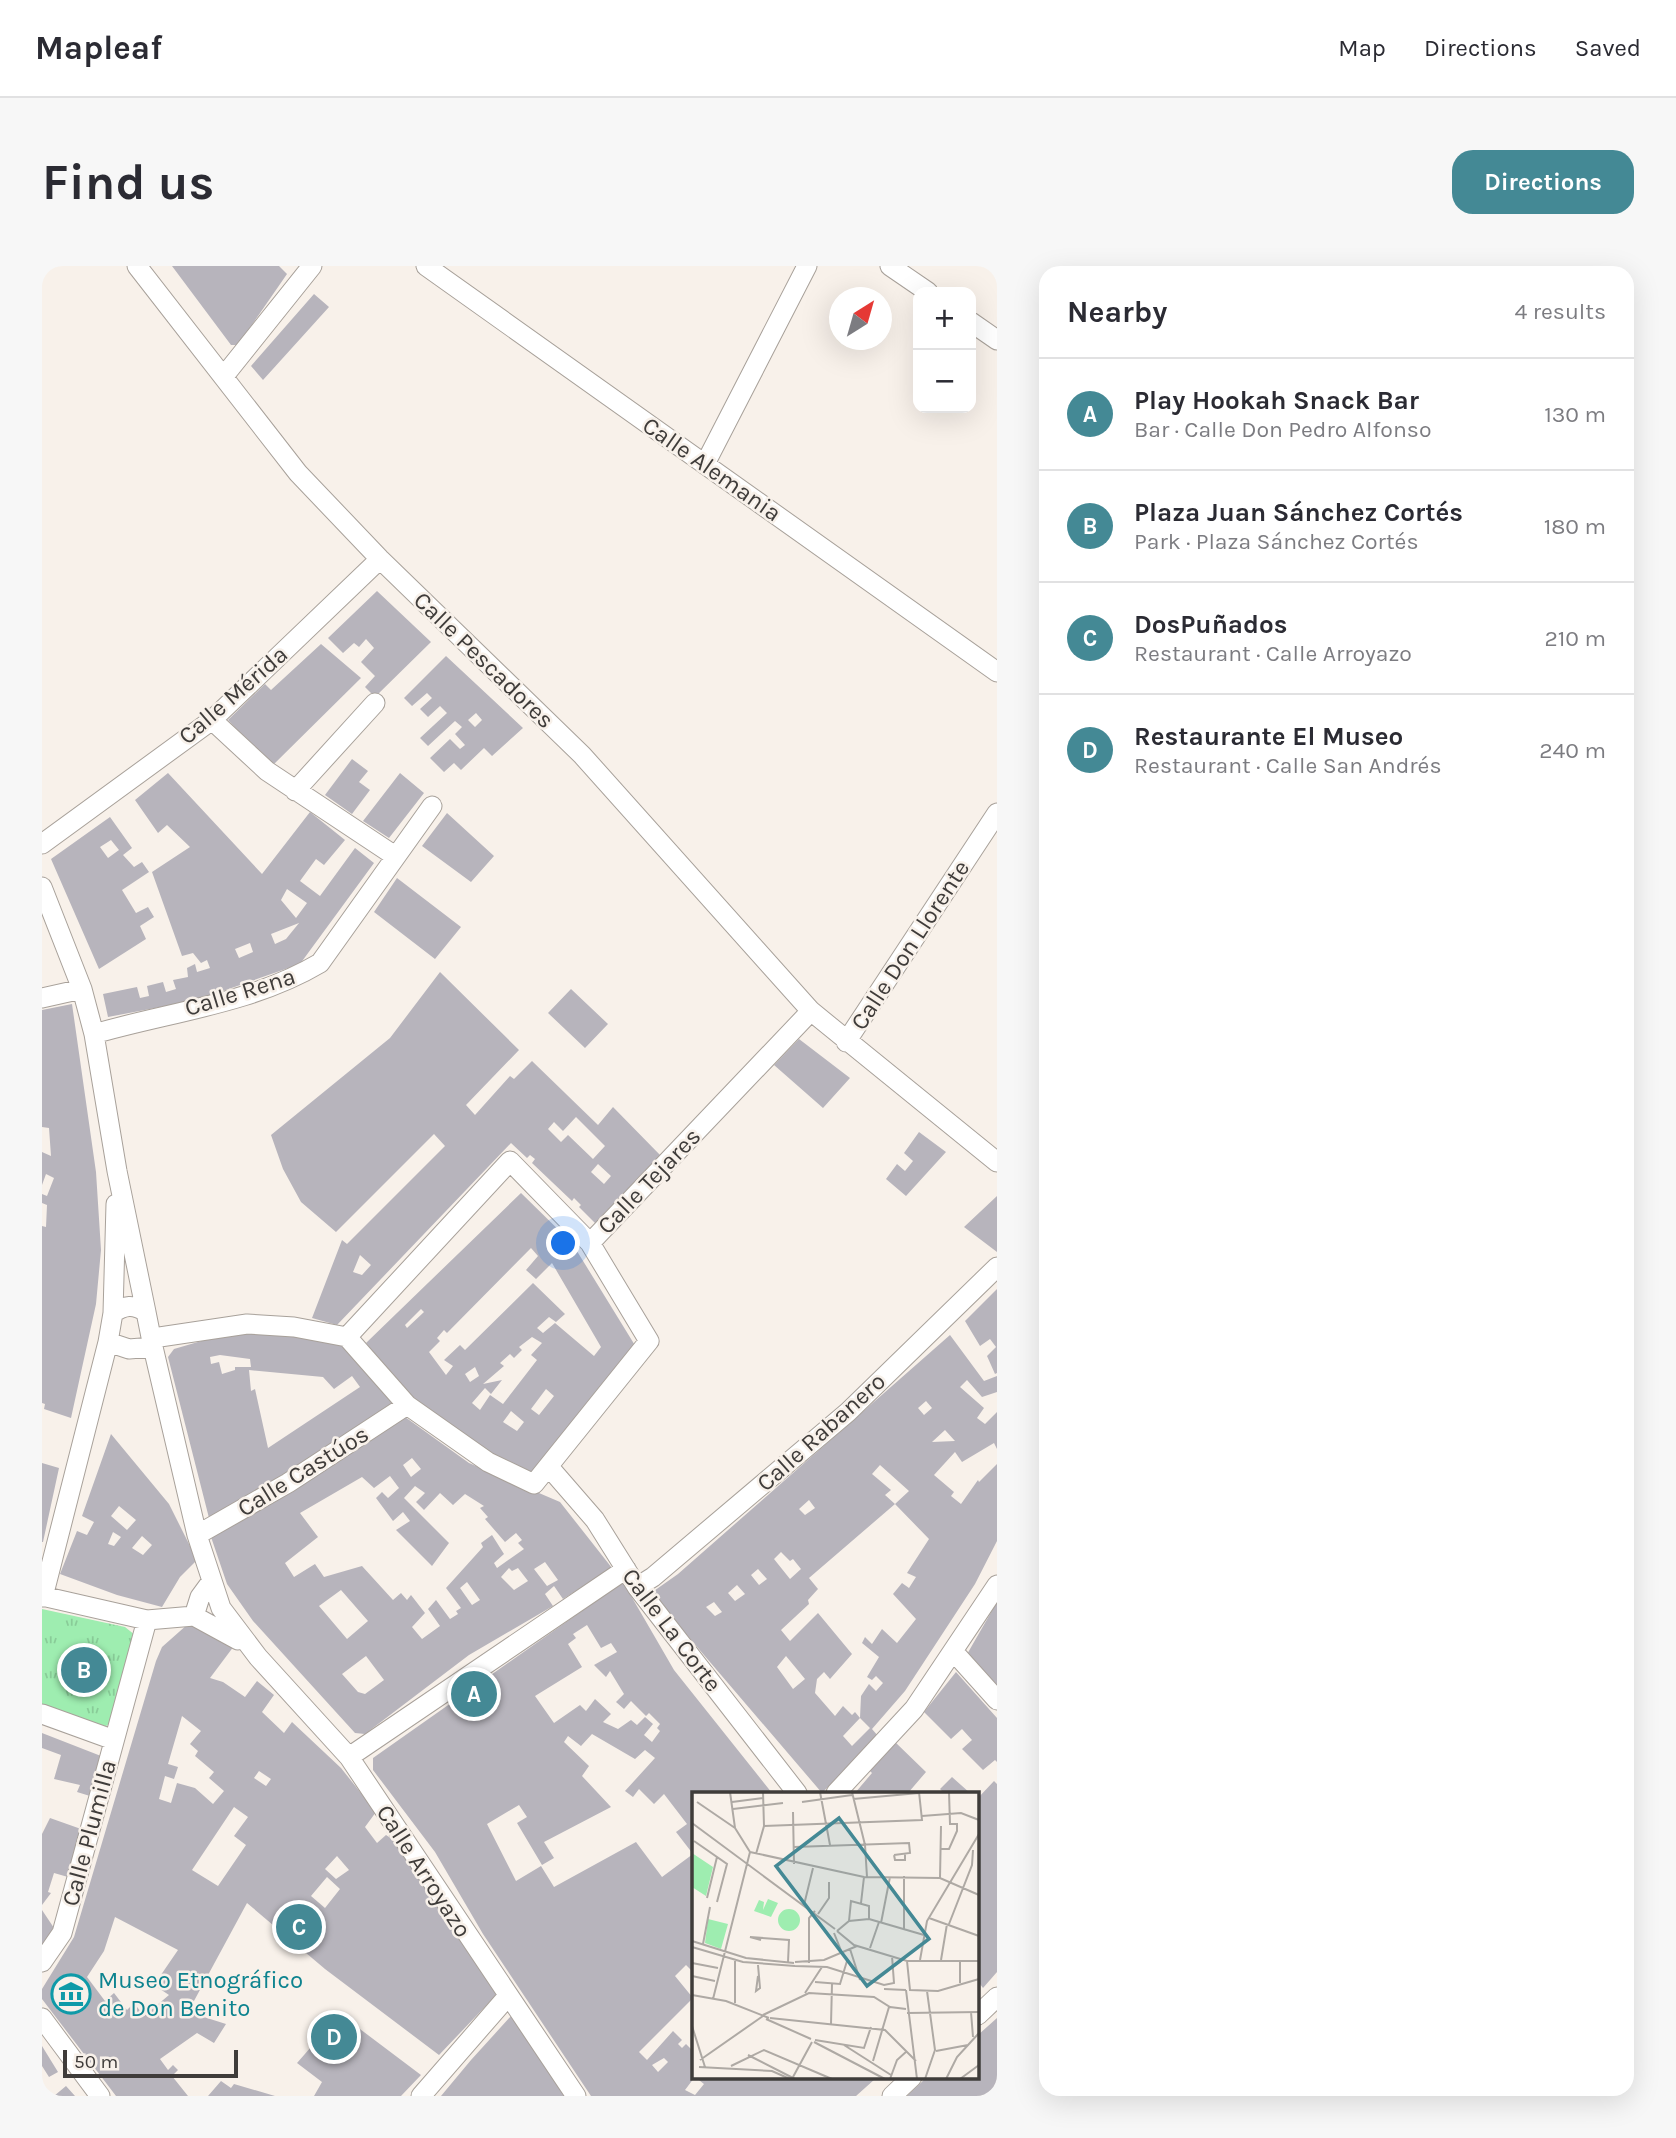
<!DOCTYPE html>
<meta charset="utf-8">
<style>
:root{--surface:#fff;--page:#f7f7f7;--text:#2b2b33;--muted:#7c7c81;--line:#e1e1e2;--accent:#448995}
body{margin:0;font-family:Karla,sans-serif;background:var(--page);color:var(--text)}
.controls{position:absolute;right:21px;top:21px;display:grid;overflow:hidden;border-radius:14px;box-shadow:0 7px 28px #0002}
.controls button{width:63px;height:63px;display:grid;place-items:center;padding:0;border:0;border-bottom:2px solid var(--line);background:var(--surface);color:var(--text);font:35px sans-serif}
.compass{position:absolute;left:787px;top:21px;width:63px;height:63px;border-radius:50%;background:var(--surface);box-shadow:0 7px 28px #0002;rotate:37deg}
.scale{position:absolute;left:21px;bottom:18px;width:175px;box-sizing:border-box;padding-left:7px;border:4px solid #3f3c3a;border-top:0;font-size:19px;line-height:24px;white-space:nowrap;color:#3f3c3a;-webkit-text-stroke:5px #f8f1ea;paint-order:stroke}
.you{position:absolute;left:522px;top:978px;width:24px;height:24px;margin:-18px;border:5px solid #fff;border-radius:50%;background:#1a73e8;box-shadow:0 0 0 10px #1a73e833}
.badge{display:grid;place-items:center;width:46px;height:46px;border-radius:50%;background:var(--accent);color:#fff;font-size:23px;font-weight:700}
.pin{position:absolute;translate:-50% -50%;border:4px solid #fff;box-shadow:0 2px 7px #0006}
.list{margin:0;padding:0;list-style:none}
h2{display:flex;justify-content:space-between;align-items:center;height:91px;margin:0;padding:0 28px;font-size:30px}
h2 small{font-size:23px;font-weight:400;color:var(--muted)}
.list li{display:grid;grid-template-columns:46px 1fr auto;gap:21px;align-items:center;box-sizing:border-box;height:112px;padding:0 28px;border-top:2px solid var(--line)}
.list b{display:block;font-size:26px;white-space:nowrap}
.list p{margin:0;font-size:23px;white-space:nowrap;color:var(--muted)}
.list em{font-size:23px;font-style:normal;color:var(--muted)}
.map{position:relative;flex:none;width:955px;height:1830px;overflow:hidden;border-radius:21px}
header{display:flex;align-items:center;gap:42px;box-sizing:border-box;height:98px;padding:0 35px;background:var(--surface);border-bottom:2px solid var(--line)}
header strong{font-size:33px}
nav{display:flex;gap:38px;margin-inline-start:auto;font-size:24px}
.intro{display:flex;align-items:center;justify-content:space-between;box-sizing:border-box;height:168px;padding:0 42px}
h1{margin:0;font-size:49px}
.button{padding:18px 32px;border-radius:21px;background:var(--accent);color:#fff;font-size:24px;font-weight:700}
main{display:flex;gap:42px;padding:0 42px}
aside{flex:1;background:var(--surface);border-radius:21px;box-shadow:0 7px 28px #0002}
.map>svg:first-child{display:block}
</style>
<header>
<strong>Mapleaf</strong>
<nav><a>Map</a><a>Directions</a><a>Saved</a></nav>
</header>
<div class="intro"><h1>Find us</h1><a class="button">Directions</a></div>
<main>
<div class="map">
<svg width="955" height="1830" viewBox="0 0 955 1830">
<defs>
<pattern id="grass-tufts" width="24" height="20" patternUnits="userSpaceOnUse" patternTransform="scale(1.75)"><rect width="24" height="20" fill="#9eedb0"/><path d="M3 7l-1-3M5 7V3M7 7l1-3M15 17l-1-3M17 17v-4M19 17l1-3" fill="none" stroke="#89cc98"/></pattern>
</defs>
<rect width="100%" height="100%" fill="#f8f1ea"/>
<path fill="url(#grass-tufts)" d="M0,1343L83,1361L93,1369L71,1454L61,1463L0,1438Z"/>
<path fill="#b7b4bc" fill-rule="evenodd" d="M130,0H237L245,8L196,79H189Z
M272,28L287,41L221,114L209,100Z
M335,325L389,376L333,431L323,421L333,410L319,396L332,382L324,373L317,381L312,377L301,387L286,372Z
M279,378L319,412L229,501L186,454L223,418L229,424Z
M404,390L481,462L450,490L442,482L419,504L412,497L402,506L388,492L408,473L418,483L423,479L413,468L420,461L413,455L386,480L378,472L405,447L398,440L386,451L378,443L390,432L385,427L370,440L362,432ZM434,447L440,454L433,461L426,454Z
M310,493L326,505L317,516L328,524L310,548L283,529Z
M126,507L220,608L268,546L303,574L282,599L274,593L258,615L278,630L313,582L332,597L258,698L155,734L66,751L61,728L95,721L98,732L107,730L105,720L121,716L124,726L134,723L131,714L146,711L145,702L153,698L155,706L168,702L165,694L159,697L151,687L140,690L110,606L148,581L125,559L116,567L93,534ZM245,623L265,637L254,652L239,634ZM257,657L244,673L233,678L229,668ZM208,677L211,686L197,692L193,683Z
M358,507L382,527L347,572L321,555Z
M405,547L452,590L429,616L380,580Z
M68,551L90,582L81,589L92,601L100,596L107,606L80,624L94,647L106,641L112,651L98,660L104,673L57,703L9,593ZM69,574L77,584L66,592L58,581Z
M355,612L419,661L393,693L332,646Z
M398,706L477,784L424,839L433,849L468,810L472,813L490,795L556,859L571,841L619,890L555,959L537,941L539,939L532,932L530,935L490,897L493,893L488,889L485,892L469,877L295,1059L270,1052L300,974L305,978L403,880L392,868L294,966L259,936L241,903L229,869L348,772ZM534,851L563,880L551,893L526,869L519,876L506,863L512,856L521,865ZM556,898L569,910L562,918L549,906ZM318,989L329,999L320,1009L311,1006Z
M529,723L566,758L543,782L506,747Z
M30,738L54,906L59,984L54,1038L29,1152L2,1143L3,1138L0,1137V960L4,961L5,939L0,937V928L5,930L12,912L4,908L0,919V886L9,890L7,862L0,861V744Z
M757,773L808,812L781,842L732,799Z
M877,866L904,886L864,930L844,913L855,898L863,905L871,895L862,887Z
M479,927L530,977L594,1081L488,1209L429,1178L387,1146L358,1119L324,1077ZM489,982L496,990L484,1004L494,1013L510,997L559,1081L552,1090L513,1057L501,1067L495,1062L507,1051L514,1056L523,1048L491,1017L423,1084L418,1079L402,1094L411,1100L404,1109L387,1086L398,1075L395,1072L402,1064L405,1067ZM379,1043L382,1046L365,1062L363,1059ZM490,1071L500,1077L489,1089L495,1094L461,1138L448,1129L438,1144L430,1137L443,1122L449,1128L460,1114L441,1118L462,1100L458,1097L468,1088L472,1092L480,1084L477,1081ZM433,1101L437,1110L428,1116L423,1108ZM504,1123L512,1130L497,1149L489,1143ZM469,1145L482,1156L475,1165L461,1156Z
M955,930V986L922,961Z
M955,1023V1107L953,1108L945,1090L954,1081L948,1073L938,1080L923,1055Z
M190,1066L239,1067L305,1078L353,1141L231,1222L167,1252L126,1091L132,1083ZM178,1089L208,1093L209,1101H193V1104L180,1108L177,1096L169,1098L168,1091ZM207,1104L281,1111L292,1123L310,1110L318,1121L226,1182L213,1123L209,1125Z
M908,1069L942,1115L955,1110V1126L940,1131L925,1114L918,1121L942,1142L935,1152L943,1158L955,1146V1183L952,1177L920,1196L913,1186L892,1209L912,1226L909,1230L919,1238L936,1214L937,1216L955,1198V1275L933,1318L863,1425L830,1463L836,1470L780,1527L609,1327L636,1308ZM884,1135L890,1142L882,1149L876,1142ZM903,1164L913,1175L890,1176ZM838,1199L867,1225L853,1238L887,1273L865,1307L874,1311L867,1322L860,1317L851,1328L874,1353L855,1377L840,1363L830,1378L823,1371L820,1377L837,1391L825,1411L830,1414L834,1410L841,1417L834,1425L827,1418L819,1430L818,1452L813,1446L810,1449L801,1440L793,1450L773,1427L775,1413L782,1406L788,1413L810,1388L776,1347L748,1375L739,1364L767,1338L766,1334L776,1323L767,1312L853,1238L843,1229L849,1224L830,1208ZM767,1234L773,1242L763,1249L757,1243ZM739,1286L748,1295L751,1293L759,1303L748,1313L732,1293ZM716,1303L725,1313L717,1319L709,1309ZM695,1319L703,1328L693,1335L686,1327ZM672,1336L680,1346L673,1350L664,1341ZM744,1390L763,1413L751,1423L735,1401ZM818,1452L828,1462L810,1480L801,1470Z
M363,1151L427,1197L518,1236L570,1302L521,1333L512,1320L503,1328L511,1340L427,1389L323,1468L313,1467L211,1355L185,1318L168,1268ZM370,1192L379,1203L369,1211L361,1199ZM348,1210L357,1222L346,1232L340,1226L334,1232L351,1255L361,1246L368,1255L354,1264L390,1300L407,1277L362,1232L373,1220L383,1227L374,1236L382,1244L398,1227L411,1239L423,1228L442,1240L438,1242L446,1251L443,1253L463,1276L474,1267L480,1274L476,1277L482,1283L455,1302L452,1297L462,1288L450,1269L439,1277L441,1281L404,1322L419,1342L414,1345L416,1348L408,1353L394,1334L386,1343L398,1360L380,1373L370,1361L383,1347L369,1329L365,1334L359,1327L351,1334L320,1300L282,1311L273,1298L252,1311L243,1297L276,1271L258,1247L320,1211L332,1222ZM503,1296L516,1314L505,1320L492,1303ZM467,1302L470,1305L476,1302L486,1315L472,1324L459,1311ZM425,1316L438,1334L430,1339L418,1322ZM299,1324L326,1355L305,1373L277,1340ZM324,1390L342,1414L323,1428L316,1426L300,1408Z
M69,1168L127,1238L155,1294L138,1311L120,1341L75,1329L18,1308L35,1265L45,1269L52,1256L40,1250ZM77,1240L94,1254L85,1264L69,1250ZM71,1266L79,1271L72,1280L66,1278ZM100,1270L110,1279L101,1289L90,1282Z
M0,1197L17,1202L1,1276H0Z
M581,1316L632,1404L730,1527H652V1707L644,1699L633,1710L651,1732L597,1786L605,1794L631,1765L640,1774L636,1778L640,1782L644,1778L652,1786V1812L643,1824L653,1829L662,1818L653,1811H830L833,1813L814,1830H549L441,1668L393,1586L331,1504V1492ZM545,1359L559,1382L569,1377L575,1386L552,1399L564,1411L568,1405L582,1428L574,1436L582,1443L589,1435L604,1450L607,1447L618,1458L615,1462L618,1465L610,1476L602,1469L611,1458L603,1451L595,1459L589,1454L576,1463L561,1456L569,1448L553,1433L544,1445L538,1439L512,1457L493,1430L540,1401L526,1378L534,1372L531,1368ZM550,1468L593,1493L603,1484L613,1492L583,1525L591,1531L597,1523L612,1538L622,1528L645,1558L634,1566L651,1588L620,1611L594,1576L512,1621L499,1600L474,1615L445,1558L477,1539L485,1551L475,1557L500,1599L512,1592L502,1576L569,1541L540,1510L547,1500L522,1476L526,1470L539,1480ZM622,1792L626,1796L616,1806L610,1799Z
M955,1336V1425L924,1390Z
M146,1358L195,1376L168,1412L181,1416L203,1431L215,1415L232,1429L220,1446L242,1467L250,1456L299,1502L334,1546L323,1561L335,1577L344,1569L358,1578L458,1725L397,1789L283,1703L205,1637L146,1746L184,1758L172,1777L155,1767L118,1793L126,1804L131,1799L136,1804L130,1810L146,1830H74L0,1733V1723L32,1671L114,1395L120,1381ZM140,1450L159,1465L148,1478L156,1485L153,1490L172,1506L167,1512L182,1525L171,1538L153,1522L135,1517L129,1537L117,1533L123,1510L132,1513L136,1501L126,1498ZM217,1505L229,1513L224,1520L212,1512ZM192,1541L206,1551L192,1570L204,1579L176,1620L150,1604ZM295,1590L307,1604L294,1613L283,1603ZM285,1611L298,1623L283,1642L269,1630ZM73,1651L136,1684L112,1719L127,1729L102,1750L92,1737L85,1744L72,1727L63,1735L45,1711L62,1685Z
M914,1406L955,1452V1496L953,1494L941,1504L920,1483L930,1474L920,1463L909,1473L882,1446Z
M0,1467L59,1490L48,1530L35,1526L38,1519L12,1513L19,1489L0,1482Z
M852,1475L884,1506L866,1527H813L830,1507L826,1503Z
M910,1511L928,1527H902L898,1523Z
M952,1515L955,1518V1706L941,1722L938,1718L936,1721V1532Z
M8,1552L39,1563L26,1611L12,1607L6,1626L9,1627L0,1639V1568Z
M0,1644L12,1662L0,1680Z
M298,1748L379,1809L359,1830H272L280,1816L255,1797Z
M469,1750L528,1830H399L429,1794Z
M955,1752V1824L947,1830H865L885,1811H936V1769Z
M0,1780L16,1806L7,1811L0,1800Z
M179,1815L189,1822L192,1818L233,1830H166Z
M24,1820L33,1830H12Z"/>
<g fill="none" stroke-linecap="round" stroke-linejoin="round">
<g stroke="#a8a19a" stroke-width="21">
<path id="street" d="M95,0L256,207L338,293L540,489L769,745L955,896
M384,0L955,406
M848,0L886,26
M929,56L955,74
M182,110L270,0
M663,198L765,0
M170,454L225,505L353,590
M253,525L333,437
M0,578L170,454L338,293
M0,621L40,723L52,768L75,905L104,1046
M0,732L40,723
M52,768C127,746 209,738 278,697L390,540
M804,776L955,547
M548,977L769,745
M71,1047C83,1039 91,1038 104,1046L111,1081L87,1083L66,1076L71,1047L74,938
M111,1072L205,1058L252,1061L305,1071L365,1139L446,1196L492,1218L607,1075L548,977L468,895L305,1071
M111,1081L155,1269L179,1342L216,1391L307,1491L534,1830
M507,1201L553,1254L595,1321L755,1527
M155,1269L246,1217L365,1139
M595,1321L611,1311L806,1146L955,1001
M0,1330L105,1354L152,1350L196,1374
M1,1331L66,1076
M152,1350L158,1331L169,1316
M911,1385L955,1434
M0,1448L72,1474
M307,1491L584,1303
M794,1527L872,1443L955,1319
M0,1696L20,1667L105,1354
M936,1749L955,1731
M0,1752L58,1830
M379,1830L466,1730
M850,1830L870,1811"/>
</g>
<use href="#street" stroke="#fff" stroke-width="19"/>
</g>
<defs>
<g id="museum-ring" transform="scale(2.0125)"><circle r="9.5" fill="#f8f1ea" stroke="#0f9aa8" stroke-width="1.5"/><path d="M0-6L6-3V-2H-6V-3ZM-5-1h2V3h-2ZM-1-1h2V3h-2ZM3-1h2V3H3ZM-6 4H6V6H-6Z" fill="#0f9aa8"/></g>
</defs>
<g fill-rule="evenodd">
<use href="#museum-ring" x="29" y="1728"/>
</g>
<g text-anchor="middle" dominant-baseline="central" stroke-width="5" stroke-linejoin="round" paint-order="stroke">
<g font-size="24" fill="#3f3c3a" stroke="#f8f1ea">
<text transform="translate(670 203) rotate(35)">Calle Alemania</text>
<text transform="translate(442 394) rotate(44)">Calle Pescadores</text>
<text transform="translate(191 429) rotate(-41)">Calle Mérida</text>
<text transform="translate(868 679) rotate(-57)">Calle Don Llorente</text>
<text transform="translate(198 726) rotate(-17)">Calle Rena</text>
<text transform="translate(607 915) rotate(-46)">Calle Tejares</text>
<text transform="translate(779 1166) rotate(-42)">Calle Rabanero</text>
<text transform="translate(261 1205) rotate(-32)">Calle Castúos</text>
<text transform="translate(630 1364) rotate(53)">Calle La Corte</text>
<text transform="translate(47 1567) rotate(-75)">Calle Plumilla</text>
<text transform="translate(382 1605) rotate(57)">Calle Arroyazo</text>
</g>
<g font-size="24" fill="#0d838f" stroke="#f8f1ea" text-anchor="start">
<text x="56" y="1714">Museo Etnográfico<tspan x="56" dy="28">de Don Benito</tspan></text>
</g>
</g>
<g transform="translate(650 1526)">
<rect width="287" height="287" fill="#f8f1ea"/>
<path d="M0,61L21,75L14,104L0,95ZM16,127L36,132L29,157L13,151Z" fill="#9eedb0"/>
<path d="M76,107L86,111L79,125L62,119L67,108L72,110L71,118ZM86 128a11 11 0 1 1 22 0a11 11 0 1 1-22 0Z" fill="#9eedb0"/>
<path fill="none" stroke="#aea9a4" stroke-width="2" d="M38,0L43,36L58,60M128,0L138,53M160,0L173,53L175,85M161,7L227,1M5,10L43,36M40,10L71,6M110,10L160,3M41,17L91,11M101,20L102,72M230,24L269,21L287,28M0,31L143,137M72,34L230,28L227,0M2,49L35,72L25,110M102,55L217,51L218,61L202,63M249,57H257L265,39V32H258L257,0M58,60L172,85L248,86L287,103M64,62L72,34L71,0M202,63L203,68H213V62M248,86L249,34M15,106L25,65M169,111L172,85M112,113L121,76M126,122L137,106V90M237,126L287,144M177,127L232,143M157,129L159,109L177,114V127M189,131L198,85M257,132L280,73L281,58M212,137V84M145,139L162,153L215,169H287M145,139L157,129L177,127M142,141L150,161M69,148L58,145L97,148L96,170M0,149L54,166L102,171M11,152L18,115M0,155L51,170L103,174M178,156L187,130M158,157L168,188M228,168L235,129L287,42M249,168L255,132M215,169L218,198L246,199L287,187M268,169V191M103,170L132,168L165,154M0,171L26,176M117,171V126L123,119M66,173L68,196L64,199L66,184M103,174L135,175L192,193L202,191L200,164M0,184L23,189M123,190L148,192L155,169M192,197L214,198M214,198L225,287M113,201L130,175M0,203L34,209L77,226M21,207L58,60M43,211V169M279,220L281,245M215,221L287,220M71,223L117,201L182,205L198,215L214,217M78,226L193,238L224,269M74,227L119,247M139,232L140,192M0,234L13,275M123,248L172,256L179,235M122,250L193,287M152,253L199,283M244,259L276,253M56,263L103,287M8,268L71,224M181,269L197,215M39,274L72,258L140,287M7,275L80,279L98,287M101,285L120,250M198,287L205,268L215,259M233,287L243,258L235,199M254,287L265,265L287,241M268,287L287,273"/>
<path fill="#448995" fill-opacity="0.15" stroke="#448995" stroke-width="3.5" d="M147,26L237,147L175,194L84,74Z"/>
<rect width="287" height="287" fill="none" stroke="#3f3c3a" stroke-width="3.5"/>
</g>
</svg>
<div class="controls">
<button>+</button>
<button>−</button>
</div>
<svg class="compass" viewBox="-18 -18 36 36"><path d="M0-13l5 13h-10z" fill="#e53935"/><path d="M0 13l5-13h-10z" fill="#7c7c81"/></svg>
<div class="scale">50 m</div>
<div class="you"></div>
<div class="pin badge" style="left:432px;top:1428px">A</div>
<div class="pin badge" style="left:42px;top:1404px">B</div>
<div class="pin badge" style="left:257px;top:1661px">C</div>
<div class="pin badge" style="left:292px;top:1771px">D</div>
</div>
<aside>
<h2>Nearby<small>4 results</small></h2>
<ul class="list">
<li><span class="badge">A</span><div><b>Play Hookah Snack Bar</b><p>Bar · Calle Don Pedro Alfonso</p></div><em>130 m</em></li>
<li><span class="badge">B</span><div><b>Plaza Juan Sánchez Cortés</b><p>Park · Plaza Sánchez Cortés</p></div><em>180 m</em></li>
<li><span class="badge">C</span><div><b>DosPuñados</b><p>Restaurant · Calle Arroyazo</p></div><em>210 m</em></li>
<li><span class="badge">D</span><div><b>Restaurante El Museo</b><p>Restaurant · Calle San Andrés</p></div><em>240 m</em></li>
</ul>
</aside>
</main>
